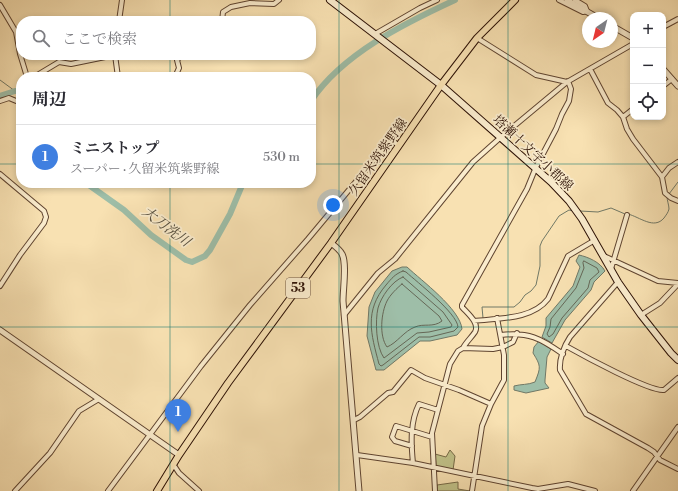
<!DOCTYPE html>
<html lang="ja">
<meta charset="utf-8">
<style>
:root{--surface:#fff;--page:#f2f2f3;--text:#2b2b33;--muted:#7c7c81;--line:#e1e1e2;--accent:#8f2418}
body{margin:0;font-family:"Libre Bodoni","Noto Serif JP",serif;background:var(--page);color:var(--text)}
.controls{position:absolute;right:12px;top:12px;display:grid;overflow:hidden;border-radius:8px;box-shadow:0 2px 6px #0003}
.controls button{width:36px;height:36px;display:grid;place-items:center;padding:0;border:0;border-bottom:1px solid var(--line);background:var(--surface);color:var(--text);font:20px sans-serif}
.compass{position:absolute;left:582px;top:12px;width:36px;height:36px;border-radius:50%;background:var(--surface);box-shadow:0 2px 6px #0003;rotate:215deg}
.you{position:absolute;left:333px;top:205px;width:14px;height:14px;margin:-10px;border:3px solid #fff;border-radius:50%;background:#1a73e8;box-shadow:0 0 0 6px #1a73e833}
.badge{display:grid;place-items:center;width:26px;height:26px;border-radius:50%;background:var(--accent);color:#fff;font-size:13px;font-weight:700}
.pin{position:absolute;translate:-50% -33px;filter:drop-shadow(0 1px 2px #0008)}
.pin::after{content:'';position:absolute;top:21px;width:14px;height:12px;background:inherit;clip-path:polygon(0 0,100% 0,50% 100%)}
.list{margin:0;padding:0;list-style:none}
h2{display:flex;justify-content:space-between;align-items:center;height:52px;margin:0;padding:0 16px;font-size:17px}
h2 small{font-size:13px;font-weight:400;color:var(--muted)}
.list li{display:grid;grid-template-columns:26px 1fr auto;gap:12px;align-items:center;box-sizing:border-box;height:64px;padding:0 16px;border-top:1px solid var(--line)}
.list b{display:block;font-size:15px;white-space:nowrap}
.list p{margin:0;font-size:13px;white-space:nowrap;color:var(--muted)}
.list em{font-size:13px;font-style:normal;color:var(--muted)}
.icon{flex:none;width:22px;height:22px;fill:none;stroke:currentColor;stroke-width:2;stroke-linecap:round;stroke-linejoin:round}
.map{position:relative;flex:none;width:678px;height:491px;overflow:hidden}
.search{position:absolute;background:var(--surface);box-shadow:0 2px 6px #0003;left:16px;top:16px;width:300px;height:44px;display:flex;align-items:center;gap:10px;box-sizing:border-box;padding:0 14px;border-radius:16px;color:var(--muted);font-size:15px}
.panel{position:absolute;background:var(--surface);box-shadow:0 2px 6px #0003;left:16px;top:72px;width:300px;height:116px;border-radius:16px}
.map>svg:first-child{display:block}
</style>
<div class="map">
<svg width="678" height="491" viewBox="0 0 678 491">
<rect width="100%" height="100%" fill="#f8e1b2"/>
<filter id="stains"><feTurbulence type="fractalNoise" baseFrequency=".005" numOctaves="4"/><feColorMatrix values="0 0 0 0 .2 0 0 0 0 .09 0 0 0 0 .02 0 0 0 .5 -.17"/></filter>
<radialGradient id="worn" r=".72"><stop offset=".6" stop-color="#630" stop-opacity="0"/><stop offset="1" stop-color="#630" stop-opacity=".3"/></radialGradient>
<path fill="#c1c289" stroke="#766946" d="M450,450L455,456L453,470L436,466L435,454L446,457Z
M458,482V489L470,491H437V485Z"/>
<path fill="#9ebea8" stroke="#707866" d="M579,255C588,257 600,262 605,271L594,282L591,290L565,320L552,343L542,337L546,326V318L573,286L580,267L576,261Z
M402,267H407C422,281 460,309 462,329L457,335L430,341H420L384,370H376L367,336L369,307L375,292L392,271Z
M539,341L551,349L547,357L545,380V383L549,388L526,393L514,390V386C521,384 528,385 535,382C541,367 541,366 533,353L534,347Z"/>
<g fill="none" stroke-linecap="round" stroke-linejoin="round">
<path stroke="#656756" stroke-width="1" d="M584,261L597,268L599,272L590,280L588,288L562,318L553,334L549,337L547,334L550,327L551,319L576,288L584,268L583,263Z
M403,271L406,272C417,282 457,313 458,327L454,331L430,337H419L383,365L381,366L379,364C371,334 364,311 386,285C392,278 395,274 403,271Z
M403,277L443,312L452,325L451,327L429,332L417,333L384,358C376,347 375,321 378,308C381,297 392,281 403,277Z
M402,284L439,316L442,321C433,328 424,323 415,327C404,331 397,343 387,347C379,336 381,313 387,301C390,295 397,288 402,284Z"/>
<path stroke="#707866" stroke-width="1" d="M0,80L15,91
M669,194L678,182
M580,211L598,212L611,208L625,214
M628,214C640,217 654,230 664,218C666,215 668,213 669,209C669,205 667,201 667,196
M483,318L482,307H514L520,302L525,295L531,291L536,285L540,266V246L542,241L559,216L569,210L573,211"/>
<path stroke="#9ebea8" stroke-width="6" d="M0,96L15,91H21
M311,101C342,54 405,23 455,0
M86,183L124,210L151,235L186,260L192,262L205,256L210,250L230,214L243,183"/>
<g stroke="#5f4430" stroke-width="6">
<path id="minor" d="M559,0L583,12L587,11L585,6L575,0
M0,5L16,32L20,54L27,77
M119,21L122,0
M222,21L223,12L231,7L250,3L274,4L279,0
M663,27L678,19
M375,34L420,8L437,0
M477,38L536,75L567,82
M115,55L118,77
M590,69L608,103L617,110L623,117L627,129L633,139L662,177L665,193L671,198L678,201
M34,77L59,62L71,64L115,55
M175,77L179,68L177,60L182,55
M663,86L672,79
M0,101L9,98L21,103
M623,117L633,109
M0,174L44,211L46,217L44,223L20,255L0,286
M662,177L669,168L678,162
M604,256L658,281L678,283
M611,269L627,215
M618,282L570,337C564,346 559,359 560,370L586,414L648,448L654,452L660,460L678,469
M344,315L378,273L395,259L473,162L501,137L567,82L633,44
M641,315L660,303L678,284
M474,321C498,318 532,320 548,299L568,256L595,240
M501,335C529,332 540,338 563,354
M566,346C582,355 650,392 664,390L678,378
M463,348C466,342 471,338 475,332C480,323 467,313 462,307V305L527,189L536,167L556,129L562,114L569,101L571,89L568,81
M354,420L360,417L388,393L393,392L411,370L425,378L459,390L491,404
M412,446L395,441L392,437L396,426L432,437
M357,455L413,463L532,488L538,489L568,484L595,491
M413,463C411,443 410,422 419,404L438,410
M173,464L179,473L199,491
M15,491L50,453L79,411L99,399
M108,491L201,366L250,305L308,239L389,142L393,141L399,146
M435,491L432,433L450,364L458,351L463,348L493,349L503,347L513,342L517,333
M472,491L482,426L491,404L504,380V355L497,318
M633,491L678,427"/>
</g>
<g stroke="#5f4430" stroke-width="7">
<path id="tertiary" d="M567,0L598,18
M612,26L633,38
M663,69L678,86
M331,243C335,246 340,250 342,254C347,263 343,289 343,301L359,491
M0,330L179,455"/>
</g>
<g stroke="#2c1004" stroke-width="8">
<path id="secondary" d="M330,0L441,85L551,182L569,201L582,219L618,282L641,315L671,353L678,360"/>
</g>
<g stroke="#2c1004" stroke-width="8">
<path id="primary" d="M157,491L179,455L228,383L331,243L441,85L477,38L515,0"/>
</g>
<use href="#minor" stroke="#faeccd" stroke-width="4"/>
<use href="#tertiary" stroke="#faeccd" stroke-width="5"/>
<use href="#secondary" stroke="#faeccd" stroke-width="6"/>
<use href="#primary" stroke="#f8e1b2" stroke-width="6"/>
</g>
<path fill="none" stroke="#0f766e" stroke-width="1" stroke-opacity="0.55" d="M170,0V21M339,0V491M508,0V491M170,55V77M0,164H21M311,164H678M170,183V491M0,327H678"/>
<g text-anchor="middle" dominant-baseline="central" stroke-width="3.5" stroke-linejoin="round" paint-order="stroke">
<rect fill="#faeccd" stroke="#6a5240" stroke-width="1" x="286" y="278" width="24" height="20" rx="3"/>
<g font-size="12" font-weight="bold" fill="#2c1004">
<text x="298" y="288">53</text>
</g>
<g font-size="13" fill="#2c1004" stroke="#faeccd">
<text transform="translate(533 153) rotate(43)">塔瀬十文字小郡線</text>
<text transform="translate(378 157) rotate(-55)">久留米筑紫野線</text>
</g>
<g font-size="14" font-style="italic" fill="#544d3d" stroke="#faeccd">
<text transform="translate(166 227) rotate(37)">大刀洗川</text>
</g>
</g>
<rect width="100%" height="100%" filter="url(#stains)"/>
<rect width="100%" height="100%" fill="url(#worn)"/>
</svg>
<div class="controls">
<button>+</button>
<button>−</button>
<button><svg class="icon" aria-label="locate" viewBox="0 0 24 24"><circle cx="12" cy="12" r="6"/><path d="M12 2v4M12 18v4M2 12h4M18 12h4"/></svg></button>
</div>
<svg class="compass" viewBox="-18 -18 36 36"><path d="M0-13l5 13h-10z" fill="#e53935"/><path d="M0 13l5-13h-10z" fill="#7c7c81"/></svg>
<div class="you"></div>
<div class="pin badge" style="left:178px;top:432px;background:#3f7fe0">1</div>
<div class="search"><svg class="icon" aria-label="search" viewBox="0 0 24 24"><circle cx="10" cy="10" r="6"/><path d="M15 15l6 6"/></svg>ここで検索</div>
<section class="panel">
<h2>周辺<small></small></h2>
<ul class="list">
<li><span class="badge" style="background:#3f7fe0">1</span><div><b>ミニストップ</b><p>スーパー · 久留米筑紫野線</p></div><em>530 m</em></li>
</ul>
</section>
</div>
